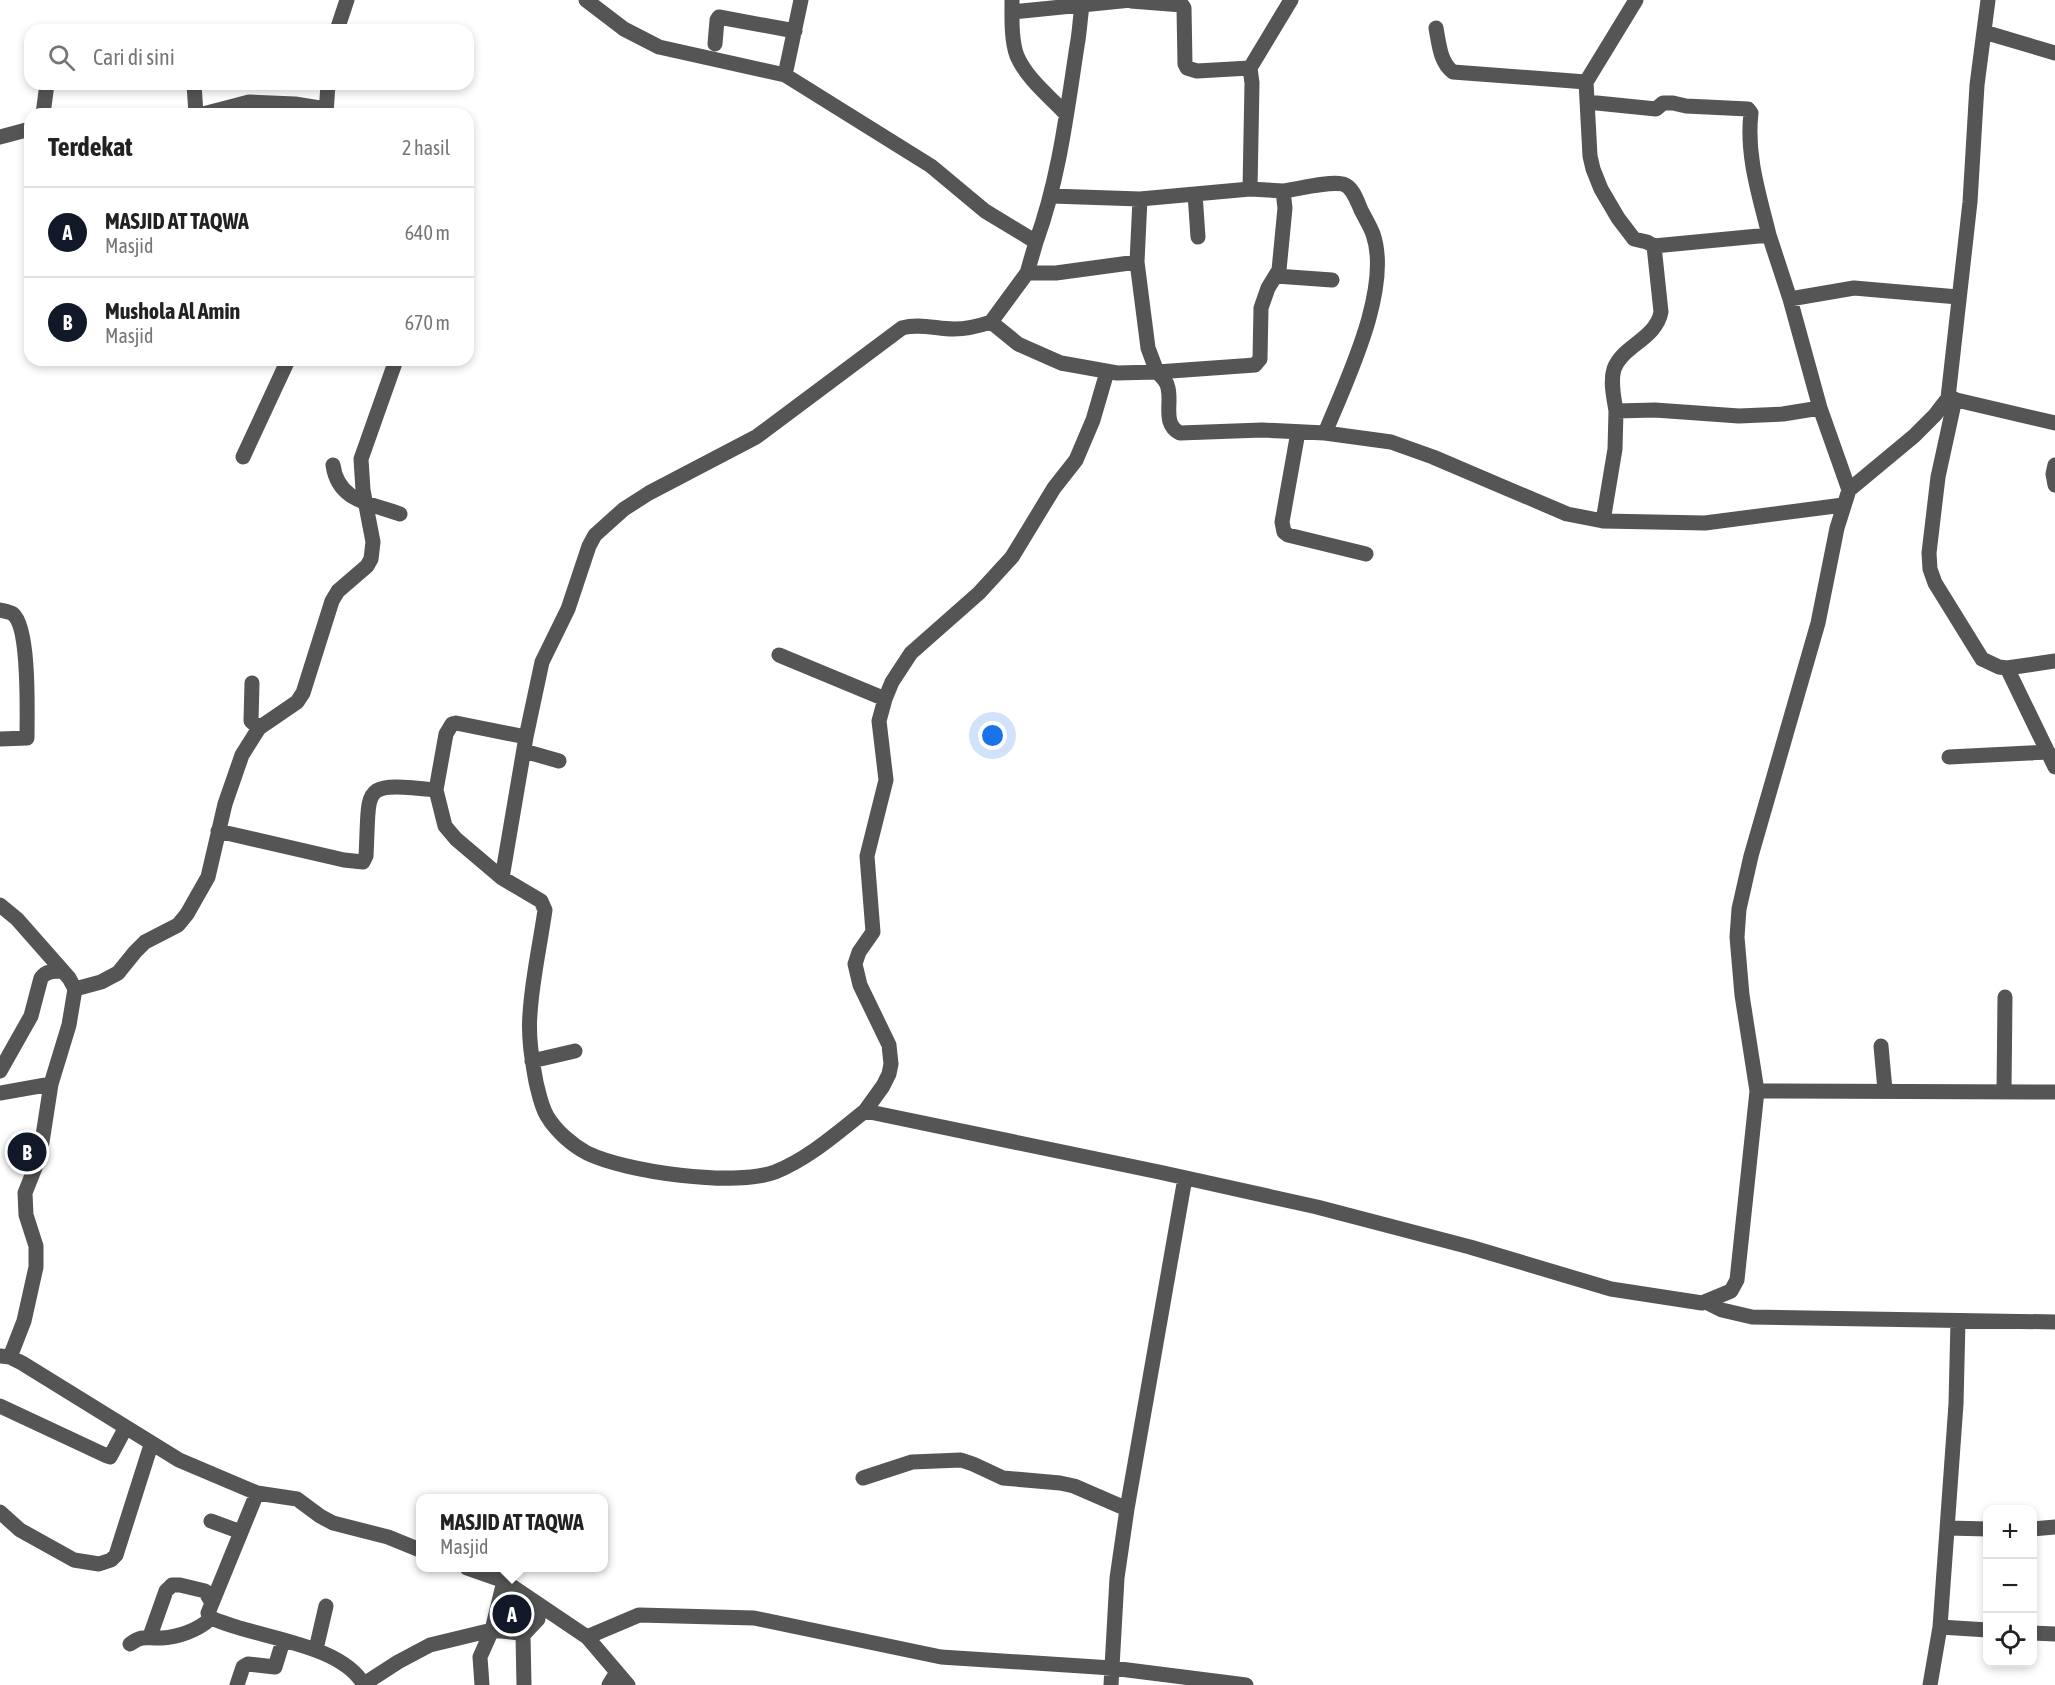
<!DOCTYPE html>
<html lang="id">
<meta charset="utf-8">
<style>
:root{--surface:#fff;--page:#f2f2f2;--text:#222;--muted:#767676;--line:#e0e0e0;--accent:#111827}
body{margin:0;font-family:"Asap Condensed",sans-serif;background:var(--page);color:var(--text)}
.controls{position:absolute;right:18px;bottom:18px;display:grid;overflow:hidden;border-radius:12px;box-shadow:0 3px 9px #0003}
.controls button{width:54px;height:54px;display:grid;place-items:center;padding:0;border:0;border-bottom:2px solid var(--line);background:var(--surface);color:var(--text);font:30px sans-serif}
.you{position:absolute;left:993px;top:736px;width:21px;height:21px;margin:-15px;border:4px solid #fff;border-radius:50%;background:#1a73e8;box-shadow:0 0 0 9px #1a73e833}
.badge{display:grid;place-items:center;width:39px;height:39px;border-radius:50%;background:var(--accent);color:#fff;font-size:20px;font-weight:700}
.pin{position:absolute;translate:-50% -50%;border:3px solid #fff;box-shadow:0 2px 6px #0006}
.popup{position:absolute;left:416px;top:1494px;width:192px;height:78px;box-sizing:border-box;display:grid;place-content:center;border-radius:12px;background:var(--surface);filter:drop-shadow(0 2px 4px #0005);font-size:20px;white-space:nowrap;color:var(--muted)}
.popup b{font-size:22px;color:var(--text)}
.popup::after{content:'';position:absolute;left:50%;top:100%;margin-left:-12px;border:12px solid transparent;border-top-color:var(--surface)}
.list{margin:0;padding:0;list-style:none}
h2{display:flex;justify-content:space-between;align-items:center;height:78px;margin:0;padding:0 24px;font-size:26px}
h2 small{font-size:20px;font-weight:400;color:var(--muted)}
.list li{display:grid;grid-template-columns:39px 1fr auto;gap:18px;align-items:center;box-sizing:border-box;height:90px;padding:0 24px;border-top:2px solid var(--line)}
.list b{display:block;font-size:22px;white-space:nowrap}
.list p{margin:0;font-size:20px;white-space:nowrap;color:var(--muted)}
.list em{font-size:20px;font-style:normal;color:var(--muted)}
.icon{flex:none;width:33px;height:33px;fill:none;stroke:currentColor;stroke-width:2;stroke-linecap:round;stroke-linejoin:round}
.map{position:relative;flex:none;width:2055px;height:1685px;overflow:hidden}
.search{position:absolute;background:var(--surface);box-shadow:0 3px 9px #0003;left:24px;top:24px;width:450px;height:66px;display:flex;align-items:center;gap:15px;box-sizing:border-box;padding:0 21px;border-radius:18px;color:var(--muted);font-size:22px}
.panel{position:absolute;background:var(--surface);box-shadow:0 3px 9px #0003;left:24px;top:108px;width:450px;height:258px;border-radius:18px}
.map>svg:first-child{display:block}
</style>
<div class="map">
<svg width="2055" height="1685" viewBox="0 0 2055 1685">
<rect width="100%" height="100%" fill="#fff"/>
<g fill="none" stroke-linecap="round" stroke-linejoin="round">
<path stroke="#555" stroke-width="15" d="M586,0L624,29L659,47L785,75L931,166L985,211L1036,242C1059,179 1067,111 1077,46C1080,31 1080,15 1083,0
M1012,0C1012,17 1011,40 1017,56C1027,79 1049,96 1066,114
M1131,1L1182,5L1184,8L1185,64L1187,68L1197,71L1250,68L1252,83L1250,189
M1012,12L1131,0
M1436,28C1439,44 1440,62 1453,72L1586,82
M337,30L347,0
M1984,32L2055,53
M715,44L717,20L719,17L795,31
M1250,68L1291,0
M785,75L801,0
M194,84L196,114
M1587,102L1656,109L1663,103H1673L1686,106L1748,109L1751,113C1746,155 1759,194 1769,235
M43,114L47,84
M203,114L249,102L295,104L326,109
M326,114L328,84
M0,137L30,129
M1283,191C1299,189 1327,181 1343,184C1353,187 1357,201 1361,210C1365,218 1370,226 1373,234C1392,289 1346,381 1325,433
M1195,194L1198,237
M1036,242L1027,273L991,322L1018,344L1061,363L1117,373L1157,372C1162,377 1167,381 1168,388C1172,404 1162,424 1180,433L1262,430L1325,433L1391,442L1433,457L1567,514L1603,521L1705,523L1843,505
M1137,262L1140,199
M1027,273H1056L1137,262L1148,348L1157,372L1255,365L1260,359L1261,308L1268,288L1279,270L1285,208L1283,191L1250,189L1140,199L1051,196
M1276,276L1332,280
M1790,299L1854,288L1958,297
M1107,372L1093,420L1076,460L1054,488L1012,557L979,593L911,653L892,682L885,699L879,721L886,780L867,856L873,932L859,952L855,964L860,985L889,1045L891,1064L889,1074L883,1086L865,1111L1159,1172L1317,1207L1470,1247L1611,1289L1702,1303L1731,1291L1737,1280L1757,1091L1742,995L1737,937L1739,909L1751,856L1818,623L1837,528L1849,490L1914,436L1935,415L1948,398L1970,202L1977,85L1988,0
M1948,398L2055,423
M1955,399L1938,477L1929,553L1930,569L1935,583L1982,659L1999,667L2007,668L2055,661
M1820,408L1849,490
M1616,411C1614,398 1610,382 1614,369C1622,346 1656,339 1661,312L1654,246
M1298,432L1282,522L1284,532L1288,535L1366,554
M243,457L288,360
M333,465C338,502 371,503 400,514
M2055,465L2053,474L2055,485
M1603,521L1615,449L1616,411L1655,410L1739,416L1783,414L1820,408L1790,299L1769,235L1654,246L1647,242L1634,239L1618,218L1601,189L1593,169L1590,156L1586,82L1636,0
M0,610C4,611 10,612 13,614C30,628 27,715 27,738L0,739
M779,655L885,699
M2007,668L2055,767
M252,683L251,721L259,728
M526,737L456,723L452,724L446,734L436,790L445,826L456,839L502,878L541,901L545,910C540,945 532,980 530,1014C528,1037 532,1060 536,1082C539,1094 541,1106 547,1116C556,1131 572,1145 587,1153C626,1172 734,1187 775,1172C808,1159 837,1133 865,1111
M524,751L559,761
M1949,757L2048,752
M218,831L344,860L363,862L366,856C370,785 359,782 436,790
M502,878L526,737L542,662L568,609L589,546L595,535L624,509L649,493L756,437L902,328C919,323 937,329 954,329C967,329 979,326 991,322
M0,905L17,919L69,978L75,989L69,1025L51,1084L40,1155L25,1193L26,1215L36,1246V1267L24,1321L10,1357
M75,989L101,982L118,973L135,952L145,942L178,925L187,914L208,877L225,804L242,755L259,728L297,702L303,693L332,601L338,591L367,566L371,559L373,542L363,490L361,459L396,360
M1881,1046L1885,1090
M532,1061L575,1051
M0,1071L31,1016L41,978C46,971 54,971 62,971
M1757,1091L2055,1092
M2004,1091L2005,997
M0,1093L51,1084
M1706,1302L1722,1310L1752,1317L2055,1322
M0,1356L10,1357L22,1363L179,1460L257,1493L297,1499L320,1516L333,1523L388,1537L420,1550
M0,1406L107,1456L110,1457L126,1427
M863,1478L912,1462L961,1460L973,1464L1003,1478L1060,1483L1074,1486L1127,1509
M257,1493L208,1613L209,1617C252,1638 340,1642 364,1685
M0,1512L20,1530L74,1560L99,1564L111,1560L116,1555L151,1445
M211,1521L241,1532
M1948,1528L1988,1529
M2032,1529L2055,1527
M467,1568L504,1581L587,1637L628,1685
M1940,1627L1956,1404L1958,1321
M2032,1633L2055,1634
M523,1635L538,1619L535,1603
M150,1636L166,1591L172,1585H180L205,1591L212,1603
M587,1637L639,1615L754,1618L941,1657L1112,1668L1246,1685
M130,1644C144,1634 147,1639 162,1638C179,1637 198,1630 210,1619
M316,1649L326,1606
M364,1684L398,1662L430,1645L492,1630L520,1633L523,1635L524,1685
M237,1685L243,1667L248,1664L275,1667L283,1641
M482,1685L480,1657L492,1630L504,1581
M609,1685L617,1672
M1111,1685L1117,1578L1127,1509L1185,1178
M1930,1685L1940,1627L1988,1630"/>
</g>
</svg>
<div class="controls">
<button>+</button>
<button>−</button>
<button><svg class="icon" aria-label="locate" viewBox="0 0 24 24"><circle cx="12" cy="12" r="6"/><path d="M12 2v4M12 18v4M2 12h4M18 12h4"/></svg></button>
</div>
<div class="you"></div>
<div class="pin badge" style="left:512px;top:1614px">A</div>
<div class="popup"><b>MASJID AT TAQWA</b>Masjid</div>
<div class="pin badge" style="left:27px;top:1152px">B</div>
<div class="search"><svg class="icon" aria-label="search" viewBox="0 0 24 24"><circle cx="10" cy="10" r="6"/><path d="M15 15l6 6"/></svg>Cari di sini</div>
<section class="panel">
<h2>Terdekat<small>2 hasil</small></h2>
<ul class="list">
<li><span class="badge">A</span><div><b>MASJID AT TAQWA</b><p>Masjid</p></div><em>640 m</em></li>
<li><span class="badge">B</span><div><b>Mushola Al Amin</b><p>Masjid</p></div><em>670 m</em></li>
</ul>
</section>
</div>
